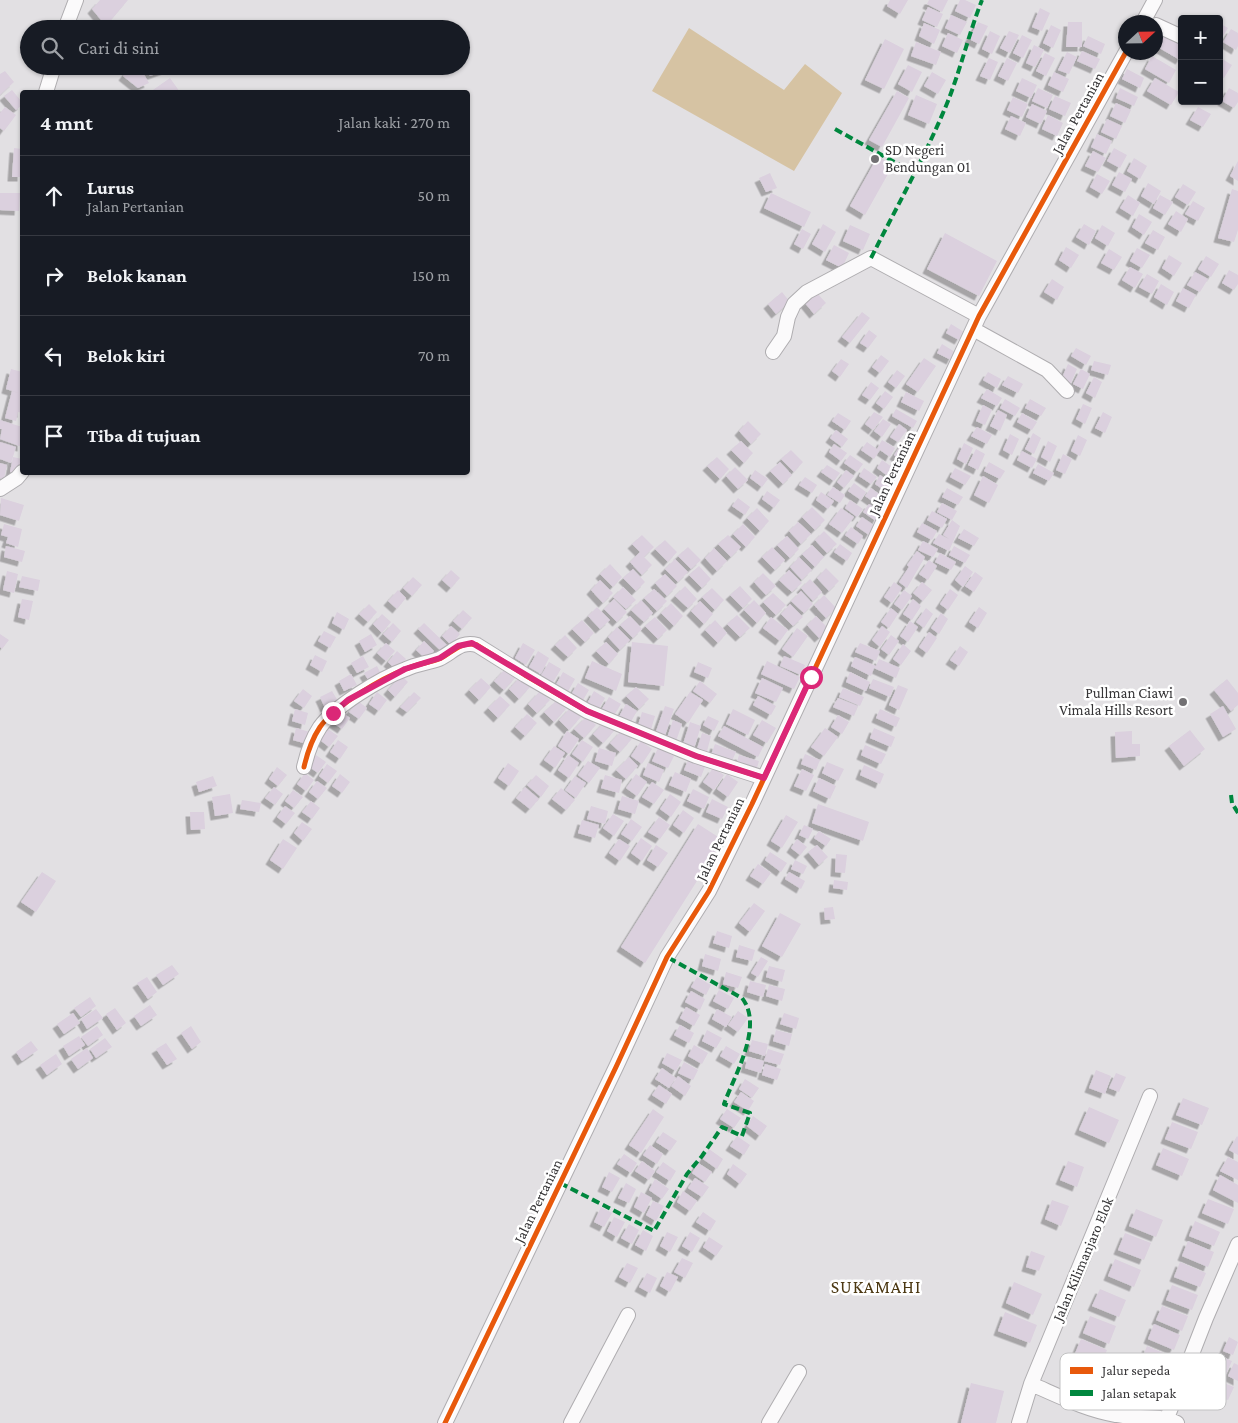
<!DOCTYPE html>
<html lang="id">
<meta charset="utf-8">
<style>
:root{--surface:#171b24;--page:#20242c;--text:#f1f3f6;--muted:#9ea1a6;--line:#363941}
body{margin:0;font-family:"Crimson Pro",serif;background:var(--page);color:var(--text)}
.controls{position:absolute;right:15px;top:15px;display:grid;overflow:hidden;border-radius:5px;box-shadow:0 1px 4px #0004}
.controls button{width:45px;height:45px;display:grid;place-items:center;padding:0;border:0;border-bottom:1px solid var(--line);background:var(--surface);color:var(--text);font:25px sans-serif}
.compass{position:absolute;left:1118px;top:15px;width:45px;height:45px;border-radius:50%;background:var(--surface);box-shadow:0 1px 4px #0004;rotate:68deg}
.stop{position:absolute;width:15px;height:15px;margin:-11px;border:4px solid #db2777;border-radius:50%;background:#fff}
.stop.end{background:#db2777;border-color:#fff;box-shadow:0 1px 5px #0008}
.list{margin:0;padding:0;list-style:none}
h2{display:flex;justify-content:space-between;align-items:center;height:65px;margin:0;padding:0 20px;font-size:21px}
h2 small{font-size:16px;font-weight:400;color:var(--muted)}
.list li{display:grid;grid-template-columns:32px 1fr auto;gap:15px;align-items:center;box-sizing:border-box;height:80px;padding:0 20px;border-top:1px solid var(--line)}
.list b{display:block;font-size:19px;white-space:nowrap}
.list p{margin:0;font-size:16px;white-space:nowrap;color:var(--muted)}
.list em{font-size:16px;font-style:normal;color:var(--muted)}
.icon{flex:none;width:28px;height:28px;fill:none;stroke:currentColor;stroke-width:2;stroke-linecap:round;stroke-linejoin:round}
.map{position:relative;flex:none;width:1238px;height:1423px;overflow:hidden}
.search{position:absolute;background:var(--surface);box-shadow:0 1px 4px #0004;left:20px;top:20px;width:450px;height:55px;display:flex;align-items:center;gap:12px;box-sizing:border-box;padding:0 18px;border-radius:28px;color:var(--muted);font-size:19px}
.panel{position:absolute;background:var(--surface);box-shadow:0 1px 4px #0004;left:20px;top:90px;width:450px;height:385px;border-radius:5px}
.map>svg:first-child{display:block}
</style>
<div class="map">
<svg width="1238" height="1423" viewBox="0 0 1238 1423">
<defs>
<filter id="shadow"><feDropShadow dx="-4.5" dy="4.5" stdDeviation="0" flood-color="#0004"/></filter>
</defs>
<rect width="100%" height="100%" fill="#e2e0e3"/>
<path fill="#d6c3a3" d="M689,28L784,90L805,64L842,93L794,171L652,91Z"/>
<path fill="#dbd0de" filter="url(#shadow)" d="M100,0H128L106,26L92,9Z
M890,0H908L900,14L887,6Z
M929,0H948L942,12L927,4Z
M960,0H965L976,5L970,18L955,11Z
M928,7L943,14L937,27L922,20Z
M1040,8L1050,13L1042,31L1032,27Z
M951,15L967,22L960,35L945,28Z
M978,22L988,26L979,44L969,39Z
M1068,22H1082V47H1066Z
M924,23L940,30L934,44L919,36Z
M1219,23L1228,28L1220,41L1219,40Z
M1051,25L1061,30L1053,48L1043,43Z
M1231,29L1238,33V46L1236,50L1223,42Z
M990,31L1000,36L992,54L982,49Z
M1009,31L1019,35L1010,53L1000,48Z
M948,33L963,40L957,53L942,46Z
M1164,33L1182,44V57L1180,60L1156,46Z
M1022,35L1032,40L1023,58L1013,53Z
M1088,36L1105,44L1101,54L1083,46Z
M885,39L904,49L884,89L865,80Z
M916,42L941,52L936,65L911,56Z
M1034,45L1044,50L1035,67L1026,63Z
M1082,51L1100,59L1095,69L1077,61Z
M1067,52L1077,57L1069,74L1058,70Z
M1045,53L1055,58L1046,76L1036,71Z
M1152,56L1176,70L1169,83L1145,69Z
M1219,57L1232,65L1224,78L1219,75Z
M989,58L998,62L990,80L980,76Z
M1007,58L1017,63L1008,81L998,76Z
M908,65L922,72L912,92L898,84Z
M131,66H139L149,83L138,88L123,76Z
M146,66H168L169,69L150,76Z
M1127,69L1144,78L1140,88L1122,79Z
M5,71L14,82L0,95V74Z
M932,72L946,80L938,94L924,86Z
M1054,72L1069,79L1063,92L1048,85Z
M170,78L180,92H150Z
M1022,78L1037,85L1031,98L1016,91Z
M1155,78L1179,92L1171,105L1147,91Z
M1038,88L1053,95L1047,108L1032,101Z
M1120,88L1138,97L1134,106L1116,98Z
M1229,88L1238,93V102L1234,108L1222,101Z
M12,90L22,102V105L16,110L4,96Z
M897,91L909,98L882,147L869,140Z
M916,95L937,104L929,124L908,115Z
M1055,96L1071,103L1065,116L1049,109Z
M1013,97L1028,104L1022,117L1007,110Z
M1116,103L1131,110L1125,123L1110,116Z
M1032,104L1047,111L1041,124L1026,117Z
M5,107L16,115L4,131L0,128V113Z
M1198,107L1211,114L1203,127L1190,120Z
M1048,115L1063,123L1057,136L1042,129Z
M1011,116L1026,123L1020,136L1005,129Z
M1107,119L1122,126L1116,139L1101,132Z
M1097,134L1112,141L1106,154L1091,147Z
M14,148L22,149V177H12Z
M1114,148L1127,155L1120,168L1107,161Z
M1093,151L1106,158L1098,172L1085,166Z
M878,156L893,165L865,215L850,206Z
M1134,158L1147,166L1140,179L1127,171Z
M1238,161V181L1230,176Z
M1119,172L1132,179L1125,192L1112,185Z
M770,173L777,188L766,192L759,178Z
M1097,174L1110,181L1102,194L1090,187Z
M1148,183L1161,191L1154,204L1141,196Z
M1183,184L1196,192L1188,205L1175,197Z
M1232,189L1238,191V230L1234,242L1218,238Z
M0,193H20L19,211L0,210Z
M771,193L811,212L804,227L764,208Z
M1128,195L1140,203L1133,216L1120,208Z
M1160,195L1173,202L1165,215L1153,208Z
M1193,201L1205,208L1198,221L1185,214Z
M1176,211L1188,219L1181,232L1168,224Z
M1139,214L1152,222L1144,235L1132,227Z
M823,224L836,232L825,252L812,244Z
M1084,224L1096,231L1089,245L1076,237Z
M850,225L870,234L863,250L843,241Z
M1102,225L1115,233L1108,246L1095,238Z
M802,229L811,234L803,249L794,244Z
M1153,230L1165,237L1158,250L1145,243Z
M945,233L997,261L979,296L927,269Z
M834,245L849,253L842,268L826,260Z
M1066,247L1079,255L1071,268L1059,260Z
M1137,248L1150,255L1142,268L1130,261Z
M1109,249L1122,257L1114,270L1101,263Z
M1169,255L1182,263L1174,276L1162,268Z
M1206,256L1219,264L1211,277L1198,269Z
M1130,267L1143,274L1135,288L1122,280Z
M1229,270L1238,275V284L1234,290L1222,283Z
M1195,272L1208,279L1200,292L1187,285Z
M1147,274L1159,281L1152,294L1139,287Z
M1052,279L1064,287L1057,300L1044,292Z
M1161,284L1174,292L1167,305L1154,297Z
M1183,288L1196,295L1189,308L1176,301Z
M782,292L790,302L776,314L768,304Z
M817,293L826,303L814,314L805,303Z
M862,312L870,318L850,343L842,337Z
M951,324L964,332L959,340L946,333Z
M869,330L877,336L868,348L860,343Z
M942,344L955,352L951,360L937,353Z
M1076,348L1091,356L1086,365L1071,356Z
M881,355L889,361L880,373L872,367Z
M924,358L936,366L918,392L906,384Z
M841,359L849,364L840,377L832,371Z
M1094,361L1111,365L1108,375L1091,370Z
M1068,364L1077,369L1070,385L1061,380Z
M11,369L22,372V394L6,389Z
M1081,369L1090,374L1083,389L1073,384Z
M897,370L905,376L896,388L888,382Z
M988,372L1001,379L997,388L983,380Z
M1008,376L1023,384L1018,393L1002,385Z
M1094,377L1102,382L1095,398L1086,393Z
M871,382L879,388L870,400L862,395Z
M987,389L1002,398L997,406L981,398Z
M12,391L22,394V413L18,412L16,421L5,418Z
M885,391L893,397L884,409L876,403Z
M906,392L924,401L919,411L901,402Z
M1005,399L1020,408L1015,416L1000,408Z
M1030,399L1046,408L1041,416L1025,408Z
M1083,404L1092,408L1085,424L1076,419Z
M983,405L992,410L985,425L976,421Z
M896,409L917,421L913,428L892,416Z
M998,410L1007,415L1000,431L990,426Z
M874,412L883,417L873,430L865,424Z
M1103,412L1112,417L1105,433L1095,428Z
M838,413L851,421L845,430L832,421Z
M1022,413L1037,422L1032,430L1017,422Z
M883,419L891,424L882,437L874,431Z
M0,420L22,427V447L0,439L2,429H0Z
M748,421L761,434L751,444L739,431Z
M899,424L907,430L898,442L890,437Z
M977,427L992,435L987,444L971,436Z
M836,430L848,439L842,447L830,438Z
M1033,433L1041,438L1034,454L1025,449Z
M1010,434L1019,439L1012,455L1003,450Z
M1078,435L1087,440L1080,456L1071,451Z
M882,440L895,448L890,457L880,450L874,459L861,450L867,442L877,449Z
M741,441L753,453L744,463L731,450Z
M1048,441L1057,446L1050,462L1041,457Z
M0,442L16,447L11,463L0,459Z
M903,442L911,448L902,461L894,455Z
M964,443L973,448L966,464L957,459Z
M834,444L847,453L841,461L829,452Z
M976,449L985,454L978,470L968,465Z
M791,450L803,462L794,472L781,459Z
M1022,451L1037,459L1032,468L1017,460Z
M1063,454L1072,459L1065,474L1056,470Z
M850,455L863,464L857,472L844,463Z
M13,457L22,459L20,474L10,472Z
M717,457L729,469L720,479L707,466Z
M882,460L895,469L889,477L877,468Z
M780,462L792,475L783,484L770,471Z
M989,462L1005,471L1000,479L984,471Z
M0,463L7,465L4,479L0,478Z
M1038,464L1054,473L1049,481L1033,473Z
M827,465L840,473L834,481L821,472Z
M735,467L748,480L738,489L726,476Z
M864,468L877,477L871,484L859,476Z
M955,468L971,476L965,485L950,477Z
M755,470L768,479L762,487L750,478Z
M846,470L854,476L844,488L837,482Z
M880,475L893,484L887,492L875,484Z
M983,476L998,485L989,503L974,495Z
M805,477L817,485L812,493L799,485Z
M854,483L866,492L861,500L848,491Z
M833,487L845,495L840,503L827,495Z
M871,488L883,497L878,505L865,496Z
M947,488L963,497L958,505L942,497Z
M767,491L780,500L774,508L762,499Z
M821,492L834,501L828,509L816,500Z
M1,498L24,505L19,521L0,515Z
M738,498L750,507L745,515L732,506Z
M850,500L863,509L857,517L845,508Z
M942,503L957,511L952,520L937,512Z
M869,504L881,512L876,521L863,512Z
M812,507L825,520L815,530L802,517Z
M757,508L769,521L760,531L747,518Z
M841,508L854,517L842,533L829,524Z
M932,511L947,519L942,528L927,520Z
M862,517L875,526L869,535L856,526Z
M952,520L960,526L949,551L933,543L939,534L949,539L943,535Z
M798,522L811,534L801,544L789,531Z
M922,523L937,531L932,540L917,532Z
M4,524L22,529L18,547L6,543L8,537L1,535Z
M743,524L755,537L746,547L733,534Z
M851,527L863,536L858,544L845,535Z
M964,529L979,538L974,546L958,538Z
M824,531L837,544L827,553L815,540Z
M642,535L654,547L644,557L652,565L642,575L630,562L640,552L632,544Z
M728,535L741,547L731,557L718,544Z
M787,536L799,549L790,558L777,545Z
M665,540L677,552L668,562L655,549Z
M923,541L938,549L933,557L918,550Z
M840,544L852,553L847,561L834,552Z
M812,545L824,557L815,567L802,554Z
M6,546L25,551L22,562L4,557Z
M954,546L970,555L965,563L949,555Z
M688,547L701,560L691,569L678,556Z
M772,547L785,560L775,570L762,557Z
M714,548L727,561L717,571L705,558Z
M917,551L925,557L907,588L899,582L909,567L907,565Z
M940,553L956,562L951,570L935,562Z
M799,557L812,570L802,580L790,567Z
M675,559L688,572L678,582L665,569Z
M929,560L937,566L928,580L919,574Z
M610,564L622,577L613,587L600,574Z
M699,566L711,579L702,588L689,575Z
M965,566L973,572L963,587L955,580Z
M826,568L839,581L829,591L817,578Z
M633,569L645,582L636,591L623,578Z
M451,570L460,578L451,588L442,580Z
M789,570L802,583L792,592L779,580Z
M7,571L18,574L14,593L3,590Z
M975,572L983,578L974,592L965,586Z
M763,573L776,586L766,595L754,582Z
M665,574L677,586L667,596L655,583Z
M22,576L40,580L38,591L19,587Z
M413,577L422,585L412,596L403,588Z
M810,579L822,592L813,601L801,588Z
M600,580L613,593L603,603L591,590Z
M894,582L902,588L892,603L884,597Z
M922,582L932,590L923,601L913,593Z
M685,586L697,599L688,608L675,596Z
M740,586L752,599L743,608L730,595Z
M623,587L636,600L626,609L613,597Z
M712,588L724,600L715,610L702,597Z
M654,589L667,601L657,611L644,598Z
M950,589L958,595L948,610L940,604Z
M398,590L406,598L397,609L388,601Z
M904,590L912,596L902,610L894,604Z
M801,591L813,604L804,613L791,601Z
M773,593L786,605L776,615L763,602Z
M824,595L836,608L826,618L814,605Z
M22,599L33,601L29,620L18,617Z
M614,599L627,612L617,622L604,609Z
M913,599L921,606L912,620L903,614Z
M641,600L653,613L644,622L631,610Z
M754,600L766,613L757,623L744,610Z
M700,601L713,614L704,624L691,611Z
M671,603L683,616L674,626L661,613Z
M369,604L377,612L368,622L359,614Z
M790,604L803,617L793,626L781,614Z
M597,607L610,620L600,629L588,616Z
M979,607L987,613L978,628L969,622Z
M891,608L898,614L889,628L881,622Z
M926,608L933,614L924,628L916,622Z
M463,610L472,618L462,629L453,621Z
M337,612L349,619L344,630L332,623Z
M941,613L948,619L939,634L931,628Z
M382,614L391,622L382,633L373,624Z
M737,615L750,628L740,637L727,624Z
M630,616L642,629L633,638L620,625Z
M816,616L829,629L819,638L807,625Z
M655,617L667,630L658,639L645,626Z
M771,617L788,630L780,641L763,628Z
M582,620L594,633L585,642L572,629Z
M715,620L727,633L718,643L705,630Z
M910,621L918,627L908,642L900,636Z
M393,623L401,631L392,642L383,634Z
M424,623L449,647L443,653L418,629Z
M451,626L460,634L451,645L442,636Z
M882,626L890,632L880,647L872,640Z
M617,627L630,640L620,650L608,637Z
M797,628L808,636L793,657L782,649Z
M324,631L336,637L330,648L318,641Z
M929,632L937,638L927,653L919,647Z
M0,634L9,640L2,649L0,647Z
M371,634L377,645L365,652L359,641Z
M565,635L577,648L568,657L555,645Z
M891,635L899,641L889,655L881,649Z
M424,641L434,651L426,659L416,650Z
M606,642L618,654L609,664L596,651Z
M632,642L668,646L664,686L628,682Z
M386,643L395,651L386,661L377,653Z
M523,643L535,650L526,665L515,658Z
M860,643L880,651L876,661L855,652Z
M903,644L911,651L901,665L893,659Z
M960,646L968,652L959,666L950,660Z
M397,651L406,659L396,670L388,662Z
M538,651L549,658L541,674L529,667Z
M315,655L327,661L322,672L310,665Z
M363,656L369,667L357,673L351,663Z
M784,656L805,665L801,675L780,666Z
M855,657L876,666L879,659L900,668L896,678L874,668L871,676L851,666Z
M592,661L622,674L616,691L585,678Z
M767,661L800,677L794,689L761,674Z
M549,662L561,669L552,684L540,677Z
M698,662L712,668L708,678L694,672Z
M377,666L382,676L370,683L364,673Z
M506,668L516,677L504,690L494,681Z
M563,672L575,679L566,695L554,688Z
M850,672L870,682L866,691L846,682Z
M351,674L357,685L344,691L339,681Z
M401,675L408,682L395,697L388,690Z
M521,676L531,686L519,699L509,689Z
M481,678L491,687L479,700L469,690Z
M762,678L783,688L776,702L755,693Z
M873,679L894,687L890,697L869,688Z
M1227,679L1238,693V705L1231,711L1214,690Z
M700,681L717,694L710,703L693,691Z
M578,683L589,690L580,705L569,698Z
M898,685L908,689L899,710L889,705Z
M636,687L649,699L639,709L626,696Z
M843,688L864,697L860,706L839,697Z
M303,689L312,696L304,708L294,701Z
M332,691L338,701L325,708L320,697Z
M540,691L550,700L537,713L528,704Z
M594,691L605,698L596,714L585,707Z
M377,692L387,700L379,711L369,704Z
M414,692L421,698L407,712L400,707Z
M690,692L703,700L688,723L675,714Z
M500,696L510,705L498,718L488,708Z
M758,696L776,706L771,715L753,705Z
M609,697L621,704L612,719L600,712Z
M838,698L858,706L854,716L833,707Z
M557,700L566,709L554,722L544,712Z
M358,701L367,708L359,719L349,712Z
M626,704L637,711L628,727L617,720Z
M665,706L674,709L664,738L655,734Z
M1223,706L1236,729L1223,737L1210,714Z
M571,707L581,717L569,730L559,720Z
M295,709L308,713L305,725L292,721Z
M733,709L755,720L748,735L726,724Z
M880,709L900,718L896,727L876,718Z
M340,711L350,718L342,729L332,722Z
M642,712L655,716L650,733L637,729Z
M527,714L537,723L525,736L515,727Z
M838,715L849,722L842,734L831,727Z
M587,716L596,725L584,738L574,729Z
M708,716L719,721L714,731L703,725Z
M673,720L682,724L676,741L667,738Z
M762,720L776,728L767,743L753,735Z
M605,721L615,730L603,743L593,734Z
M690,722L701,726L694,748L683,744Z
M724,726L763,747L758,757L718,736Z
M296,728L310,732L307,744L293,740Z
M825,728L838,737L824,756L811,747Z
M874,728L895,737L891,747L870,738Z
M328,729L338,736L329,747L320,740Z
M622,730L632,739L620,752L610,743Z
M1190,730L1205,749L1184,766L1169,746Z
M567,731L579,739L569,754L558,746Z
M1132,731V744H1140V756L1116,758L1115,732Z
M702,733L711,736L706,755L696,752Z
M338,740L348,747L340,759L330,752Z
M582,740L593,747L583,762L572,754Z
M641,741L652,749L642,764L631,756Z
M715,744L736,752L731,763L711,755Z
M865,745L886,754L881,764L861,755Z
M554,746L565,753L555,768L544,760Z
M599,748L616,753L612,766L595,761Z
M658,748L674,756L668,768L652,761Z
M805,754L820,760L816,770L801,764Z
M316,755L326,762L318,773L308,766Z
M568,755L579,763L569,778L558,770Z
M739,755L759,761L756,771L736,765Z
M629,757L638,766L626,779L616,770Z
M689,758L706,764L701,777L684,770Z
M588,761L600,768L589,783L578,775Z
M827,762L844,769L838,781L822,773Z
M508,763L519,771L509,786L498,778Z
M648,763L664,770L659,782L643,775Z
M327,764L337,771L328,783L319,776Z
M864,765L884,774L880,784L860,775Z
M277,767L287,775L278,786L269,779Z
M713,768L724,775L714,790L703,782Z
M802,769L814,775L806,791L794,786Z
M675,772L691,779L686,792L669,785Z
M305,773L314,780L306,791L297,784Z
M340,774L350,782L342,793L332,786Z
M636,774L647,782L637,796L626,788Z
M727,774L738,782L728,797L717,789Z
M536,775L549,786L541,797L527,785Z
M605,775L622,780L619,793L601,788Z
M213,776L217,786L199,792L196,782Z
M575,776L586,783L576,798L565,790Z
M819,778L836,786L830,799L813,791Z
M317,781L327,788L318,799L309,792Z
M652,782L664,790L654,804L642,797Z
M274,787L283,794L275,805L265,798Z
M525,787L539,799L530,809L516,798Z
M561,788L575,800L566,810L552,799Z
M693,789L709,797L704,809L687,801Z
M293,790L303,797L294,808L285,801Z
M230,794L233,813L215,816L212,797Z
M670,794L681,802L671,817L660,809Z
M622,796L639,801L635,814L618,809Z
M712,799L728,807L722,819L706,812Z
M242,800L261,803L259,812L240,809Z
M311,801L320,808L312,819L302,812Z
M818,804L869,822L863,841L812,823Z
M285,806L295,813L286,824L277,817Z
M591,806L608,811L605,824L587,819Z
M683,810L694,818L684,833L673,825Z
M190,812H204L205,829L191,830Z
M613,814L624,821L614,836L603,828Z
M786,815L798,822L782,848L771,841Z
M659,817L670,825L660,839L648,832Z
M631,819L642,827L632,841L621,834Z
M582,820L599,825L595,838L578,833Z
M302,822L312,829L303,841L294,833Z
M698,824L723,840L645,963L621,947Z
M804,825L813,829L808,839L799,835Z
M819,831L831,839L826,846L814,838Z
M641,838L652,846L642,861L631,853Z
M283,839L297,848L283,869L270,860Z
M619,839L630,846L620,861L609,853Z
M797,839L807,847L800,855L791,848Z
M656,845L668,853L658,867L647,860Z
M817,845L828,857L819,865L808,852Z
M770,852L787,863L781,872L765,860Z
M836,854L847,855L845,873L835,872Z
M795,860L807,866L803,874L791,869Z
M758,864L771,873L763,884L750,876Z
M42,872L56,881L36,912L21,902Z
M789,872L805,881L801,889L785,879Z
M834,880L848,882L847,890L833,888Z
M754,903L765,911L750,932L739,923Z
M833,907L835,919L825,920L824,908Z
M780,913L801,924L782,957L762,946Z
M717,931L732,936L729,948L713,943Z
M739,945L755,950L752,961L736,957Z
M705,954L721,959L718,971L702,966Z
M761,957L768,961L758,977L751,973Z
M172,965L179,974L163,985L156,975Z
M769,966L785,970L782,982L766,977Z
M726,972L742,977L738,988L723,984Z
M147,977L157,992L148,999L137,983Z
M697,977L711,985L706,995L691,987Z
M750,981L766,985L763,997L747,992Z
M769,985L785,989L782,1001L766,996Z
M719,990L734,998L728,1009L713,1001Z
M691,991L705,999L700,1010L685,1002Z
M90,997L96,1006L81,1017L74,1008Z
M150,1005L157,1015L141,1026L134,1016Z
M686,1007L700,1015L694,1026L680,1018Z
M115,1008L126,1023L117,1030L106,1014Z
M96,1009L103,1018L87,1029L81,1019Z
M717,1009L732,1017L726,1027L712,1019Z
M738,1011L748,1018L738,1032L728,1025Z
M73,1013L80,1023L64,1034L57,1024Z
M784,1013L799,1018L796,1029L780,1024Z
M680,1025L694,1033L689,1043L674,1035Z
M97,1026L103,1035L88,1046L81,1037Z
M191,1026L201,1042L192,1049L181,1033Z
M707,1030L722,1038L716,1048L702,1041Z
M776,1030L792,1034L789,1046L773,1041Z
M79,1036L85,1045L69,1056L63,1046Z
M105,1038L112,1047L96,1058L90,1049Z
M752,1040L768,1044L765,1056L749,1051Z
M31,1041L38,1050L22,1061L16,1052Z
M166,1043L177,1059L167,1065L156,1049Z
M694,1045L708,1053L702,1064L688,1056Z
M726,1046L740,1054L734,1064L720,1056Z
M87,1048L93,1058L78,1069L71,1059Z
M768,1049L784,1054L780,1065L764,1061Z
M667,1053L682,1060L676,1071L662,1063Z
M56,1054L62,1064L47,1075L40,1065Z
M748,1057L764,1061L761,1073L745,1068Z
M684,1062L698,1070L693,1080L678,1073Z
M765,1064L781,1069L777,1080L762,1075Z
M662,1068L676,1078L669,1088L655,1079Z
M1096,1070L1111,1076L1105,1094L1089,1088Z
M1116,1073L1126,1077L1119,1092L1109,1088Z
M678,1076L691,1086L685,1096L671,1086Z
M745,1079L759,1088L752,1098L739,1089Z
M659,1085L672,1094L666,1104L652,1095Z
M741,1092L754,1101L748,1111L734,1102Z
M1183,1098L1209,1108L1202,1125L1176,1115Z
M1089,1107L1119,1120L1109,1143L1079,1130Z
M653,1109L664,1117L641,1153L629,1145Z
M727,1109L741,1118L734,1128L720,1119Z
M753,1116L767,1126L760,1136L747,1126Z
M1172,1122L1198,1132L1191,1149L1165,1139Z
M663,1132L677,1141L670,1151L656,1142Z
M737,1136L750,1145L744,1155L730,1146Z
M1237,1136L1238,1137V1155L1229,1150Z
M650,1145L663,1154L657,1164L643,1155Z
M1163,1148L1189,1159L1182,1176L1156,1165Z
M709,1149L723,1159L717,1169L703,1159Z
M624,1154L637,1163L631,1173L617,1164Z
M1228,1157L1238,1162V1180L1220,1171Z
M642,1161L655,1171L649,1180L635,1171Z
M1068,1161L1084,1167L1077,1187L1060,1180Z
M663,1162L676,1171L670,1181L656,1172Z
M698,1163L712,1172L705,1182L692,1173Z
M733,1164L747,1174L740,1184L727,1174Z
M609,1172L620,1178L612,1192L602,1187Z
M1220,1175L1238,1185V1203L1213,1190Z
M695,1178L709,1187L702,1197L688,1188Z
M655,1179L669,1189L662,1199L649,1190Z
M626,1183L636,1189L629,1203L618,1198Z
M683,1191L697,1201L690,1211L677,1202Z
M641,1192L652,1198L644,1213L634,1207Z
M1208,1199L1234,1209L1228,1224L1202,1213Z
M1052,1200L1069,1206L1061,1226L1045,1219Z
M653,1201L664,1206L656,1221L646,1215Z
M601,1207L612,1213L604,1227L594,1222Z
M1136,1209L1163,1220L1156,1237L1129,1226Z
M703,1212L716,1221L710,1231L696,1222Z
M614,1217L625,1222L617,1237L607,1231Z
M1195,1221L1220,1232L1214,1246L1189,1236Z
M629,1224L639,1230L632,1244L621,1238Z
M643,1230L653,1236L646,1251L635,1245Z
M667,1232L678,1237L670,1252L660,1246Z
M690,1232L700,1238L692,1252L682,1246Z
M1125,1233L1151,1243L1144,1260L1118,1250Z
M709,1237L723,1246L716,1256L703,1247Z
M1188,1241L1214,1252L1208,1267L1182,1256Z
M1031,1251L1045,1256L1039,1271L1026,1267Z
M682,1258L693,1263L685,1278L674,1272Z
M1115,1259L1141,1270L1134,1287L1108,1276Z
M1180,1262L1206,1273L1200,1287L1174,1277Z
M627,1263L638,1268L630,1283L619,1277Z
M667,1272L678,1277L670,1292L660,1286Z
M647,1273L657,1278L650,1293L639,1287Z
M1014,1282L1042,1294L1033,1315L1006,1303Z
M1172,1285L1198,1295L1192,1310L1166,1300Z
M1100,1289L1126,1300L1119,1317L1092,1306Z
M1162,1306L1188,1316L1182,1331L1156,1320Z
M1005,1312L1037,1325L1030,1343L998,1331Z
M1090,1316L1116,1326L1109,1344L1083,1333Z
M1154,1324L1180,1335L1174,1350L1148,1339Z
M1229,1337L1238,1342L1233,1355L1223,1351Z
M1081,1339L1107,1350L1100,1367L1074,1356Z
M1147,1346L1173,1357L1167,1372L1141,1361Z
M1222,1357L1232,1361L1226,1374L1216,1370Z
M1234,1363L1238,1365V1381L1228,1376Z
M971,1383L1004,1391L996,1423H961Z
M1224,1383L1234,1387L1228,1400L1218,1396Z"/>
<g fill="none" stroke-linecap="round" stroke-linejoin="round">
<g stroke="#afadb0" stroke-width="16">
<path id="minor" d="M1143,22L1155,0
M1156,25L1182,37
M65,29L76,0
M46,92L54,66
M973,329L1047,370L1067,391
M773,352L784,336L788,317L794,304L807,292L871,258L979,316
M0,489L17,478L22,472
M304,767C307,754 312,739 320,727C335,706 381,678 406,669C416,664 428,663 439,659C452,653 461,640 477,645L525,675L587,711L696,756L764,778
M1031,1384C1059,1396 1086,1410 1116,1415C1136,1419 1159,1414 1177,1423
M1167,1418L1206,1318L1238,1244
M445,1423L616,1067L667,957L709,891L752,804L979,316L1126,52
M571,1423L628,1315
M769,1423L799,1372
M1019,1423L1031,1384L1150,1096"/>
</g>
<use href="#minor" stroke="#fbfafb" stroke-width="14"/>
<path stroke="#00873e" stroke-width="4" stroke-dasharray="8 4" stroke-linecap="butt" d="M835,129L914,173
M871,258C897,206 926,155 948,101C961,68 969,33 982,0
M1231,795L1232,803L1238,813
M560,1183L654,1231L687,1174L702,1156L722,1127L742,1136L750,1113L724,1104C735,1074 764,1026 742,998L667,957"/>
<g stroke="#fff" stroke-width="8">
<path id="cycleway" d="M304,767C307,754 312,739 320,727C335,706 381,678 406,669C416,664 428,663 439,659C452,653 461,640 477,645L525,675L587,711L696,756L764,778
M445,1423L616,1067L667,957L709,891L752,804L979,316L1126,52"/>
</g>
<use href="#cycleway" stroke="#e8590c" stroke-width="5"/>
</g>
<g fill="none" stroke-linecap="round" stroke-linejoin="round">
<path stroke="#db2777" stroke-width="6" d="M333,713L348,700L405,669L440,658L458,646L472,643L587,711L696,756L764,778L811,677"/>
</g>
<g fill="#727073" stroke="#fff" stroke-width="2">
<circle cx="875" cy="159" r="5"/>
<circle cx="1183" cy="702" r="5"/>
</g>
<g text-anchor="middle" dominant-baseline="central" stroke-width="5" stroke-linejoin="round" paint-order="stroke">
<g font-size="15" fill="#353436" stroke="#fff">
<text transform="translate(1078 113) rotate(-61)">Jalan Pertanian</text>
<text transform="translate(892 473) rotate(-65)">Jalan Pertanian</text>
<text transform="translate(720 839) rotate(-64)">Jalan Pertanian</text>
<text transform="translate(538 1201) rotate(-64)">Jalan Pertanian</text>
<text transform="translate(1083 1259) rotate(-67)">Jalan Kilimanjaro Elok</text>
</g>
<g font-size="15" fill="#353436" stroke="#fff" text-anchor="start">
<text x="885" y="150">SD Negeri<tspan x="885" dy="17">Bendungan 01</tspan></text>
<text x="1173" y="693" text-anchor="end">Pullman Ciawi<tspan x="1173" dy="17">Vimala Hills Resort</tspan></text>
</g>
<g font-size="18" letter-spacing="1" fill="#4c3812" stroke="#fff">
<text x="876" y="1287">SUKAMAHI</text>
</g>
</g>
<rect x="1060" y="1353" width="166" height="57" rx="8" fill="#fff" stroke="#c2c2c3" stroke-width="1"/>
<rect x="1070" y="1367" width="23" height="7" fill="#e8590c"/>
<rect x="1070" y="1390" width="23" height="6" fill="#00873e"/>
<g font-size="14" fill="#353436">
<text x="1102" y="1375">Jalur sepeda</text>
<text x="1102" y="1398">Jalan setapak</text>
</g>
</svg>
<div class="controls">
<button>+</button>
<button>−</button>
</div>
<svg class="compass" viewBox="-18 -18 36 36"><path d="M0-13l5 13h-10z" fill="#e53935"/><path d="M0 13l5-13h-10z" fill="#9ea1a6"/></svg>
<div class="stop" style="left:811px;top:677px"></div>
<div class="stop end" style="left:333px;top:713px"></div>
<div class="search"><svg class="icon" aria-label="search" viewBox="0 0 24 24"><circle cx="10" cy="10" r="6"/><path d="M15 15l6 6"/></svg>Cari di sini</div>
<section class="panel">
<h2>4 mnt<small>Jalan kaki · 270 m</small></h2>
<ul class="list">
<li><svg class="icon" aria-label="ahead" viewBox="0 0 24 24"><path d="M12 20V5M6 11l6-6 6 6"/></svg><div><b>Lurus</b><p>Jalan Pertanian</p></div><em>50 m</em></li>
<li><svg class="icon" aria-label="right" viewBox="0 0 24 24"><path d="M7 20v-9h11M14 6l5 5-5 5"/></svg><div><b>Belok kanan</b></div><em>150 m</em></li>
<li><svg class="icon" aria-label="left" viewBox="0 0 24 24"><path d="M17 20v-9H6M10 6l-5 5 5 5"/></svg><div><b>Belok kiri</b></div><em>70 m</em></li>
<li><svg class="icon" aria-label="arrive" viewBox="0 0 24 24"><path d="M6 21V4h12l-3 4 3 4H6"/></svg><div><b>Tiba di tujuan</b></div></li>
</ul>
</section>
</div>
